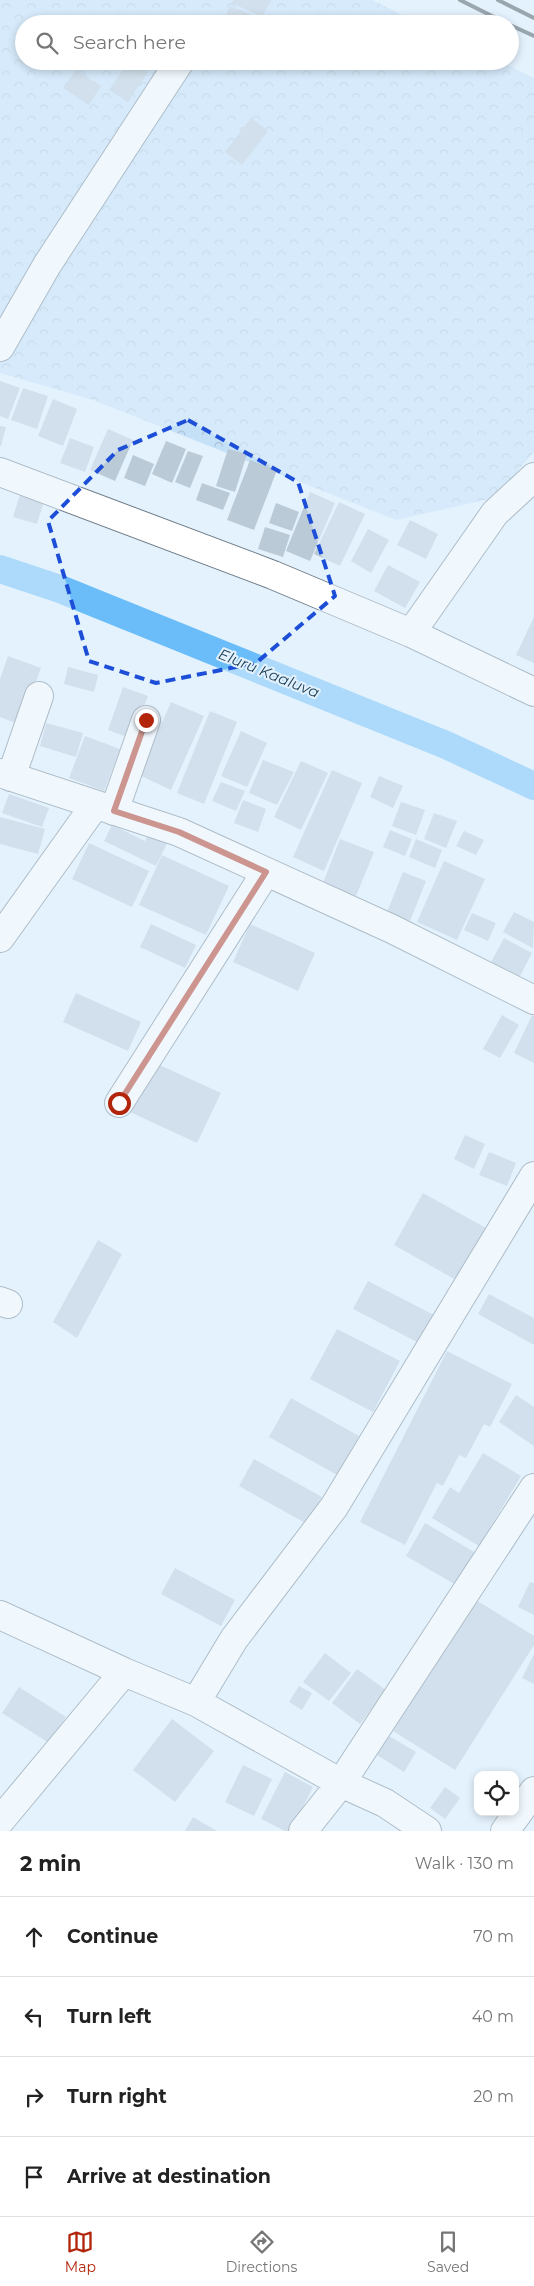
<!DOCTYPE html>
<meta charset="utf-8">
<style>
:root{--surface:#fff;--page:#f6f6f6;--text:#222;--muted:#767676;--line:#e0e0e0;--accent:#b2250b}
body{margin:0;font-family:Montserrat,sans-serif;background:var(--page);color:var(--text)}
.controls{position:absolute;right:15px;bottom:15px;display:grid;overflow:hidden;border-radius:10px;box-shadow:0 2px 8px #0003}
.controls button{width:45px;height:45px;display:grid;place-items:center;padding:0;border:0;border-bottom:1px solid var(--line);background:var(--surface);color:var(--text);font:25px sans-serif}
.stop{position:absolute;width:15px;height:15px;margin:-11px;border:4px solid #b2250b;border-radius:50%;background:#fff}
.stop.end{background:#b2250b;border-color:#fff;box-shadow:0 1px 5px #0008}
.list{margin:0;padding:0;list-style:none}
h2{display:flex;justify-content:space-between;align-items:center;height:65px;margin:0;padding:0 20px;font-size:21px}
h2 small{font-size:16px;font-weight:400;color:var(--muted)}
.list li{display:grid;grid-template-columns:32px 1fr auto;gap:15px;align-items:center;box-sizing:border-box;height:80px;padding:0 20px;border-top:1px solid var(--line)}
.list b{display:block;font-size:19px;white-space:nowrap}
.list em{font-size:16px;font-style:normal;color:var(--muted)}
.icon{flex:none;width:28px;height:28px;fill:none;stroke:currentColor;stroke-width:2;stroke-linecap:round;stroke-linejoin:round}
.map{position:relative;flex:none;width:534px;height:1831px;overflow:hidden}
.search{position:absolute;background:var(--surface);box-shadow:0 2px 8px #0003;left:15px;right:15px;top:15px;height:55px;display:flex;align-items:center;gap:12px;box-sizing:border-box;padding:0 18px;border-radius:28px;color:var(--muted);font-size:19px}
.sheet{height:385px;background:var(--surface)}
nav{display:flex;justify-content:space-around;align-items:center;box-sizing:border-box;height:70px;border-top:1px solid var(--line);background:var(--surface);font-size:14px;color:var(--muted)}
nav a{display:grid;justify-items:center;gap:2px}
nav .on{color:var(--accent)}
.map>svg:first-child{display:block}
</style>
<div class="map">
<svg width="534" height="1831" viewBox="0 0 534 1831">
<defs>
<pattern id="forest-crowns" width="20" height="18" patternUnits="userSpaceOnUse" patternTransform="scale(1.25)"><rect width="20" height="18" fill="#c5e1f8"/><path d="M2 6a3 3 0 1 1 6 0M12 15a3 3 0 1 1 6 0" fill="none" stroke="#a8c0d4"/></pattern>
</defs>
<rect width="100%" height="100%" fill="#e4f2fd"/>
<path fill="url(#forest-crowns)" d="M0,0H372L421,24H24V61H499L534,78V452L494,498L396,520L93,400L0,373Z"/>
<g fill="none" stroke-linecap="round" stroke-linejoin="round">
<path stroke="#6bbdf9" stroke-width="28" d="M0,569L60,589L446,745L534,786"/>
</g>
<path fill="#bacad7" d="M233,0H271L262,17L232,3Z
M230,6L267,21L266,24H222Z
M129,61H138L150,69L128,102L109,90Z
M76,70L101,86L89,105L63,88Z
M251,118L268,131L242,165L225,152Z
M0,381L20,388L8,419L0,416Z
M23,388L48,396L37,429L11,420Z
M53,399L77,409L63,446L38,436Z
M0,426L6,427L1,446H0Z
M108,429L133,440L115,481L90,470Z
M70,438L94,447L85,472L60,463Z
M166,441L186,449L172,483L152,474Z
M228,449L247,454L235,492L216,486Z
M188,451L203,456L190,488L175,482Z
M133,455L154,464L145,486L124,478Z
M250,460L277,470L254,530L227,520Z
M202,483L230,493L223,510L196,500Z
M21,491L45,498L37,524L13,517Z
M310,492L335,503L310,561L286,551Z
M339,502L365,514L340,566L314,554Z
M276,503L299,512L292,531L269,523Z
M410,520L438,534L426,559L397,545Z
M265,527L290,535L283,557L258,549Z
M368,529L389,540L371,573L351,561Z
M388,565L420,582L405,608L374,591Z
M534,617V663L516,655Z
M8,656L41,668L20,725L0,717V679Z
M68,667L98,675L94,692L64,684Z
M123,687L148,696L132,739L108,730Z
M171,702L204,716L171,790L139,775Z
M210,711L237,722L204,804L177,793Z
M46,723L83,733L76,757L40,746Z
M241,731L267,743L247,787L221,776Z
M85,736L120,749L104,791L69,778Z
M263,760L294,772L277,805L249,793Z
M301,761L328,773L301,830L274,817Z
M332,770L362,783L324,871L293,857Z
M379,776L403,786L393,808L370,797Z
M221,782L245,791L236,811L212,801Z
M9,794L49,808L42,827L2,813Z
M243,800L266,809L258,832L234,823Z
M401,802L425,810L416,835L392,826Z
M434,813L457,821L446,848L424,839Z
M0,817L45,829L38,854L0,844Z
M112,825L145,841L149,833L167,843L156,866L104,841Z
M390,830L412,839L405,856L383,847Z
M464,831L484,840L476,855L456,846Z
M340,839L374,852L356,896L323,883Z
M416,839L442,850L435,868L409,857Z
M89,843L149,871L132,907L72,879Z
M162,855L229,886L206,935L139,905Z
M444,861L485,879L457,940L417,922Z
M403,872L426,881L410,921L387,912Z
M514,912L534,922L533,948L503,932Z
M472,913L496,923L488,941L464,930Z
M151,924L196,945L185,968L140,947Z
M250,924L315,953L298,991L233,962Z
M504,938L532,953L519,978L491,962Z
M76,993L141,1022L128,1051L63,1022Z
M502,1015L519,1025L500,1058L483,1049Z
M532,1015L534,1016V1063L514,1053Z
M153,1062L221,1093L197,1143L130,1112Z
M465,1135L485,1144L474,1169L454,1159Z
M489,1152L516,1163L507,1186L479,1175Z
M423,1193L486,1228L456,1280L394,1245Z
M98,1240L122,1254L77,1338L53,1322Z
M368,1281L434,1315L419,1343L353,1309Z
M489,1294L534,1318V1345L478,1314Z
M337,1329L400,1361L373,1412L310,1379Z
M447,1351L512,1384L490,1427L484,1424L466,1458L459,1455L443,1486L437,1483L405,1545L360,1522Z
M516,1395L534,1407V1446L499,1422Z
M291,1398L359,1436L337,1475L269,1437Z
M483,1453L521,1476L479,1546L432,1518L450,1487L459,1493Z
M254,1459L322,1497L307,1524L239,1486Z
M425,1523L476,1553L456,1585L406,1556Z
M175,1568L235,1600L221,1626L161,1594Z
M530,1582L534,1583V1615L518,1607Z
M476,1600L534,1636V1645L455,1770L393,1731Z
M325,1653L351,1673L329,1701L303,1682Z
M534,1654V1684L522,1678Z
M357,1669L386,1690L360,1724L332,1703Z
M299,1686L312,1693L302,1710L289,1702Z
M19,1687L66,1717L49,1743L2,1713Z
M172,1719L214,1751L175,1802L133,1770Z
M389,1736L416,1752L404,1772L377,1755Z
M243,1765L272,1779L254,1816L225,1802Z
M285,1772L313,1787L291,1831H285L261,1819Z
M445,1787L460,1798L445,1819L430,1808Z
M193,1817L217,1831H185Z"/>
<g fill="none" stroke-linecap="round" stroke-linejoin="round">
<g stroke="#6d7c88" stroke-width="30">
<path id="minor" d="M0,347L47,265L180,61
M0,472L273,575L411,633L534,692
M411,633L495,513L534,477
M0,773L179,832L392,929L534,1000
M11,777L39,696
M114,811L146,720
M0,938L95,805
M119,1103L266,872
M0,1301L8,1304
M0,1615L124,1672L196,1702L341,1783L385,1803L427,1831
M196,1702L234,1639L334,1507L534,1176
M0,1821L124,1672
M303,1831L341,1783L534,1488
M505,1831L534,1791"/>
</g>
<use href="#minor" stroke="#fff" stroke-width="28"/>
<path stroke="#42494f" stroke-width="4" d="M460,0L508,24
M498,0L534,18
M510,25L534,36"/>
</g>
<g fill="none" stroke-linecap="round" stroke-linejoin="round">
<path stroke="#b2250b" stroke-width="6" d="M119,1103L266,872L179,832L114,811L146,720"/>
</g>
<path d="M0 0H534V1831H0ZM188,420L298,482L335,596L256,663L156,683L89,661L48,521L118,450Z" fill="#e4f2fd" fill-opacity=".55" fill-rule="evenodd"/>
<path fill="none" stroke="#1d4ed8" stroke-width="4" stroke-dasharray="10 6" stroke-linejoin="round" d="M188,420L298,482L335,596L256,663L156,683L89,661L48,521L118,450Z"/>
<g text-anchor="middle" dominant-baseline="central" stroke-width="4" stroke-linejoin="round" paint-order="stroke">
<g font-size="15" font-style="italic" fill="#1c3f57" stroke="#e4f2fd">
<text transform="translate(269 673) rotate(22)">Eluru Kaaluva</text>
</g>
</g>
</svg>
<div class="controls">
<button><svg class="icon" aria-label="locate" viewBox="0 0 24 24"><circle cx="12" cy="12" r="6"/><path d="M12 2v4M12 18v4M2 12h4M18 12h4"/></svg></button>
</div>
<div class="stop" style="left:119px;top:1103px"></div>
<div class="stop end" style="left:146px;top:720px"></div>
<div class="search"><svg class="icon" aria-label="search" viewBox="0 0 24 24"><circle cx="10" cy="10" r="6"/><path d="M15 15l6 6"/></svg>Search here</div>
</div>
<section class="sheet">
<h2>2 min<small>Walk · 130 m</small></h2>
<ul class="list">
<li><svg class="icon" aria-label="ahead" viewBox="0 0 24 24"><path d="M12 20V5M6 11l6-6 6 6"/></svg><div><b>Continue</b></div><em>70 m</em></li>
<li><svg class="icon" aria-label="left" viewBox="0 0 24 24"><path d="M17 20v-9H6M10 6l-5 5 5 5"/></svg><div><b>Turn left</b></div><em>40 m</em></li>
<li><svg class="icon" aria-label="right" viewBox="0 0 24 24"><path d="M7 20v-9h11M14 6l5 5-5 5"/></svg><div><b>Turn right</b></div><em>20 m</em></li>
<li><svg class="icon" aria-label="arrive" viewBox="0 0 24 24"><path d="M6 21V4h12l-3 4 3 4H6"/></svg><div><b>Arrive at destination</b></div></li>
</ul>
</section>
<nav>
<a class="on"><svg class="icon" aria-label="map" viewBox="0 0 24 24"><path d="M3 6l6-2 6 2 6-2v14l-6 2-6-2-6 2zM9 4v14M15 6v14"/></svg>Map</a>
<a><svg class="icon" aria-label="directions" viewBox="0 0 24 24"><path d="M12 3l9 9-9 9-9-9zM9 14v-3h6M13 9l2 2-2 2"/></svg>Directions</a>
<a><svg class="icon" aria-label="saved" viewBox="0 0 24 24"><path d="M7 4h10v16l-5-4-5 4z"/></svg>Saved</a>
</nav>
